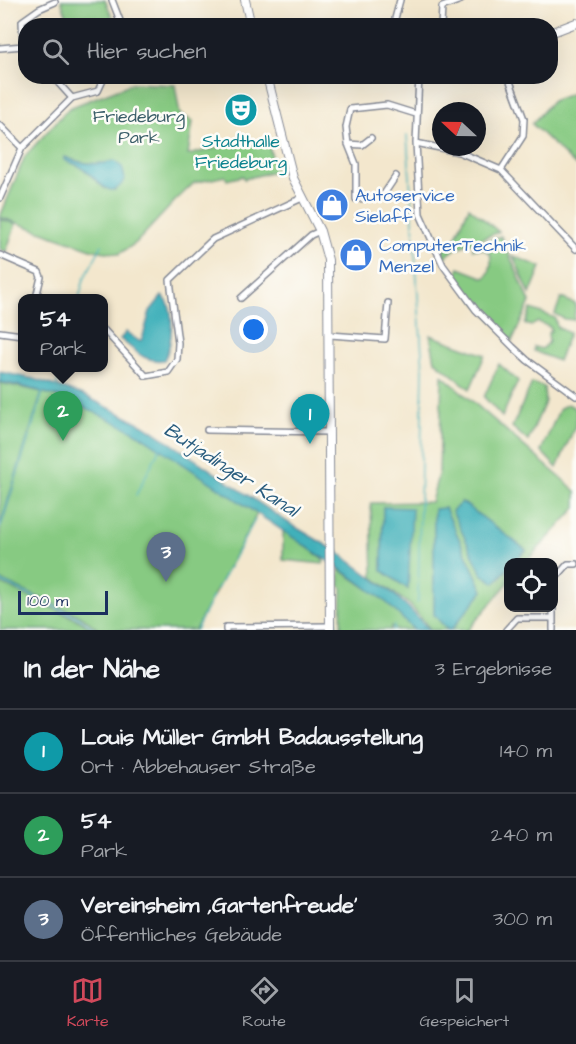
<!DOCTYPE html>
<html lang="de">
<meta charset="utf-8">
<style>
:root{--surface:#171b24;--page:#20242c;--text:#f1f3f6;--muted:#9ea1a6;--line:#363941;--accent:#d1495b}
body{margin:0;font-family:"Architects Daughter",sans-serif;background:var(--page);color:var(--text)}
.controls{position:absolute;right:18px;bottom:18px;display:grid;overflow:hidden;border-radius:12px;box-shadow:0 6px 24px #0002}
.controls button{width:54px;height:54px;display:grid;place-items:center;padding:0;border:0;border-bottom:2px solid var(--line);background:var(--surface);color:var(--text);font:30px sans-serif}
.compass{position:absolute;left:432px;top:102px;width:54px;height:54px;border-radius:50%;background:var(--surface);box-shadow:0 6px 24px #0002;rotate:292deg}
.scale{position:absolute;left:18px;bottom:15px;width:90px;box-sizing:border-box;padding-left:6px;border:3px solid #1b2f5e;border-top:0;font-size:16px;line-height:21px;white-space:nowrap;color:#1b2f5e;-webkit-text-stroke:4px #fdfcf7;paint-order:stroke}
.you{position:absolute;left:254px;top:330px;width:21px;height:21px;margin:-15px;border:4px solid #fff;border-radius:50%;background:#1a73e8;box-shadow:0 0 0 9px #1a73e833}
.badge{display:grid;place-items:center;width:39px;height:39px;border-radius:50%;background:var(--accent);color:#fff;font-size:20px;font-weight:700}
.pin{position:absolute;translate:-50% -50px;filter:drop-shadow(0 2px 3px #0008)}
.pin::after{content:'';position:absolute;top:32px;width:21px;height:18px;background:inherit;clip-path:polygon(0 0,100% 0,50% 100%)}
.popup{position:absolute;left:18px;top:294px;width:90px;height:78px;box-sizing:border-box;display:grid;place-content:center;border-radius:12px;background:var(--surface);filter:drop-shadow(0 2px 4px #0005);font-size:20px;white-space:nowrap;color:var(--muted)}
.popup b{font-size:22px;color:var(--text)}
.popup::after{content:'';position:absolute;left:50%;top:100%;margin-left:-12px;border:12px solid transparent;border-top-color:var(--surface)}
.list{margin:0;padding:0;list-style:none}
h2{display:flex;justify-content:space-between;align-items:center;height:78px;margin:0;padding:0 24px;font-size:26px}
h2 small{font-size:20px;font-weight:400;color:var(--muted)}
.list li{display:grid;grid-template-columns:39px 1fr auto;gap:18px;align-items:center;box-sizing:border-box;height:84px;padding:0 24px;border-top:2px solid var(--line)}
.list b{display:block;font-size:22px;white-space:nowrap}
.list p{margin:0;font-size:20px;white-space:nowrap;color:var(--muted)}
.list em{font-size:20px;font-style:normal;color:var(--muted)}
.icon{flex:none;width:33px;height:33px;fill:none;stroke:currentColor;stroke-width:2;stroke-linecap:round;stroke-linejoin:round}
.map{position:relative;flex:none;width:576px;height:630px;overflow:hidden}
.search{position:absolute;background:var(--surface);box-shadow:0 6px 24px #0002;left:18px;right:18px;top:18px;height:66px;display:flex;align-items:center;gap:15px;box-sizing:border-box;padding:0 21px;border-radius:24px;color:var(--muted);font-size:22px}
.sheet{height:330px;background:var(--surface)}
nav{display:flex;justify-content:space-around;align-items:center;box-sizing:border-box;height:84px;border-top:2px solid var(--line);background:var(--surface);font-size:16px;color:var(--muted)}
nav a{display:grid;justify-items:center;gap:3px}
nav .on{color:var(--accent)}
.map>svg:first-child{display:block}
</style>
<div class="map">
<svg width="576" height="630" viewBox="0 0 576 630">
<rect width="100%" height="100%" fill="#fdfcf7"/>
<filter id="ink" filterUnits="userSpaceOnUse"><feTurbulence type="fractalNoise" baseFrequency=".0167" numOctaves="2"/><feDisplacementMap in="SourceGraphic" scale="12" xChannelSelector="R" yChannelSelector="G"/><feConvolveMatrix kernelMatrix="1 2 1 2 8 2 1 2 1" color-interpolation-filters="sRGB"/></filter>
<filter id="wash" filterUnits="userSpaceOnUse"><feTurbulence type="fractalNoise" baseFrequency=".008" numOctaves="4" result="noise"/><feDisplacementMap in="SourceGraphic" scale="24" xChannelSelector="R" yChannelSelector="G"/><feGaussianBlur stdDeviation="1.35" result="paint"/><feColorMatrix in="noise" values="0 0 0 0 0 0 0 0 0 0 0 0 0 0 0 0 0 1.4 0 .05"/><feComposite in="paint" operator="in"/></filter>
<g filter="url(#wash)">
<rect width="100%" height="100%" fill="#f3e7cd"/>
<path fill="#87ca82" stroke="#517c70" stroke-width="1.5" fill-rule="evenodd" d="M61,0H105L116,25H70Z
M133,83L175,85L180,115L193,121L188,155L235,143L236,147L267,139L276,171L244,179L243,176L227,180L225,176L194,183L175,201L136,243L119,254L94,250L0,217L25,156L69,108ZM65,157C82,164 97,166 114,161L115,190L104,188L83,168Z
M576,92V166L532,124L552,101Z
M469,207L499,232L457,248L445,257L441,251L452,245Z
M0,219L16,224L6,252L0,249Z
M501,236L530,302L512,341L477,303L456,275L459,268L485,278C491,272 492,261 490,253L483,249H473V246Z
M513,256L541,267L530,294Z
M561,298L576,304L574,320L564,319L555,314Z
M531,309L555,318L557,327L569,333L558,361L534,351V347L542,349L549,342L548,333L551,331L550,327L538,322L531,326L525,324Z
M430,335L485,355L470,389L435,361Z
M499,364L518,381L502,417L484,397Z
M442,375L576,491V508L526,562H514L526,550L462,502L495,582L508,568V583L468,630H451L483,591L445,508L434,510V615L448,630H431L410,605L373,577L371,503L431,502L439,472ZM383,507L408,589L382,570Z
M0,383L42,392L0,525Z
M532,383L544,387L545,402L528,441L512,427Z
M43,392L109,416L149,439L257,514L195,630H99L82,617L0,580V530Z
M568,404L576,409V424L557,468L541,451L560,408Z
M283,529L324,560L323,564L283,560Z
M339,569L387,602L414,630H396L391,626V630H341L342,588L340,586Z
M0,583L80,621L93,630H0Z"/>
<path fill="#40b0ba" stroke="#2e708c" stroke-width="1.5" d="M64,157C81,164 97,166 114,161L122,167L125,179C111,204 99,180 85,170C79,165 71,163 64,160Z
M162,296C177,306 172,346 164,360C144,363 135,350 120,339L126,332L139,341L142,340L150,311Z
M0,372L35,379L83,395L147,427L292,525L336,551L390,591L408,607L429,630H414L387,603L355,579L135,432C90,409 50,390 0,382Z
M462,502L526,550L514,562H508V568L495,583L482,574L452,511Z
M383,507L412,508L408,589L382,570Z
M445,508L483,591L451,630H448L434,615V509Z"/>
<g fill="none" stroke-linecap="round" stroke-linejoin="round">
<path stroke="#40b0ba" stroke-width="1.5" d="M407,135L423,369L418,601L417,603
M79,298L84,279L102,245
M56,387L61,368
M136,495L160,448
M0,528L43,391
M336,575V599
M0,581L81,619L96,630
M217,589L255,520
M196,630L213,596
M336,630V604
M393,630L394,625"/>
</g>
</g>
<g filter="url(#ink)">
<g fill="none" stroke-linecap="round" stroke-linejoin="round">
<g stroke="#878b96" stroke-width="8">
<path id="street" d="M112,0L122,26
M393,26L400,0
M441,26L442,7L461,0
M0,48L23,46
M26,49L23,46L22,21L39,9L55,2
M52,76L72,98
M419,76L416,143L420,214L443,265L476,310L513,347L527,360L576,396
M0,125L22,148
M416,143L459,152L501,170L576,249
M348,144L362,145L371,138
M501,170L523,136L524,119L508,76
M396,176L382,197L356,199V164L348,144L346,127L350,109L387,105L416,114
M0,198L22,148L72,98L98,91L105,76
M0,255L39,272L41,277L36,298
M241,298L311,235L320,231
M104,330L146,376L168,372L177,359L178,343L170,280L213,239L302,198
M0,332L22,335
M330,335L385,339L388,303
M207,430L329,432
M554,585V580L568,564H576
M226,630V627L330,626
M506,630L517,618H553
M553,630V608"/>
</g>
<g stroke="#878b96" stroke-width="10">
<path id="secondary" d="M245,0L251,26
M550,33L576,23
M267,76L293,178L320,231L328,260L330,630"/>
</g>
<use href="#street" stroke="#fff" stroke-width="5"/>
<use href="#secondary" stroke="#fff" stroke-width="8"/>
</g>
</g>
<defs>
<g id="theatre-disc" transform="scale(1.725)"><circle r="9.5" fill="#0f9aa8" stroke="#fdfcf7"/><path d="M-5-5.5Q0-4 5-5.5V0Q5 5 0 6Q-5 5-5 0ZM-3.3-2.5H-1v1.5H-3.3ZM1-2.5H3.3v1.5H1ZM-2.8 1Q0 5.5 2.8 1Z" fill="#fff"/></g>
<g id="shop-disc" transform="scale(1.725)"><circle r="9.5" fill="#3f7fe0" stroke="#fdfcf7"/><path d="M-5-2.5h2.3a2.7 3.5 0 0 1 5.4 0H5L5.5 6h-11ZM-1.5-2.5h3a1.5 2.3 0 0 0-3 0Z" fill="#fff"/></g>
</defs>
<g fill-rule="evenodd">
<use href="#theatre-disc" x="241" y="110"/>
<use href="#shop-disc" x="332" y="205"/>
<use href="#shop-disc" x="356" y="255"/>
</g>
<g text-anchor="middle" dominant-baseline="central" stroke-width="5" stroke-linejoin="round" paint-order="stroke">
<g font-size="18" fill="#3b5e69" stroke="#fdfcf7">
<text x="139" y="116">Friedeburg<tspan x="139" dy="21">Park</tspan></text>
</g>
<g font-size="18" fill="#0d838f" stroke="#fdfcf7">
<text x="241" y="141">Stadthalle<tspan x="241" dy="21">Friedeburg</tspan></text>
</g>
<g font-size="18" fill="#366cbe" stroke="#fdfcf7" text-anchor="start">
<text x="355" y="195">Autoservice<tspan x="355" dy="21">Sielaff</tspan></text>
<text x="379" y="245">ComputerTechnik<tspan x="379" dy="21">Menzel</tspan></text>
</g>
<g font-size="20" font-style="italic" fill="#285c7e" stroke="#fdfcf7">
<text transform="translate(231 470) rotate(33)">Butjadinger Kanal</text>
</g>
</g>
</svg>
<div class="controls">
<button><svg class="icon" aria-label="locate" viewBox="0 0 24 24"><circle cx="12" cy="12" r="6"/><path d="M12 2v4M12 18v4M2 12h4M18 12h4"/></svg></button>
</div>
<svg class="compass" viewBox="-18 -18 36 36"><path d="M0-13l5 13h-10z" fill="#e53935"/><path d="M0 13l5-13h-10z" fill="#9ea1a6"/></svg>
<div class="scale">100 m</div>
<div class="you"></div>
<div class="pin badge" style="left:310px;top:444px;background:#0f9aa8">1</div>
<div class="pin badge" style="left:63px;top:441px;background:#2e9e5b">2</div>
<div class="popup"><b>54</b>Park</div>
<div class="pin badge" style="left:166px;top:582px;background:#5c6f8a">3</div>
<div class="search"><svg class="icon" aria-label="search" viewBox="0 0 24 24"><circle cx="10" cy="10" r="6"/><path d="M15 15l6 6"/></svg>Hier suchen</div>
</div>
<section class="sheet">
<h2>In der Nähe<small>3 Ergebnisse</small></h2>
<ul class="list">
<li><span class="badge" style="background:#0f9aa8">1</span><div><b>Louis Müller GmbH Badausstellung</b><p>Ort · Abbehauser Straße</p></div><em>140 m</em></li>
<li><span class="badge" style="background:#2e9e5b">2</span><div><b>54</b><p>Park</p></div><em>240 m</em></li>
<li><span class="badge" style="background:#5c6f8a">3</span><div><b>Vereinsheim ,Gartenfreude'</b><p>Öffentliches Gebäude</p></div><em>300 m</em></li>
</ul>
</section>
<nav>
<a class="on"><svg class="icon" aria-label="map" viewBox="0 0 24 24"><path d="M3 6l6-2 6 2 6-2v14l-6 2-6-2-6 2zM9 4v14M15 6v14"/></svg>Karte</a>
<a><svg class="icon" aria-label="directions" viewBox="0 0 24 24"><path d="M12 3l9 9-9 9-9-9zM9 14v-3h6M13 9l2 2-2 2"/></svg>Route</a>
<a><svg class="icon" aria-label="saved" viewBox="0 0 24 24"><path d="M7 4h10v16l-5-4-5 4z"/></svg>Gespeichert</a>
</nav>
